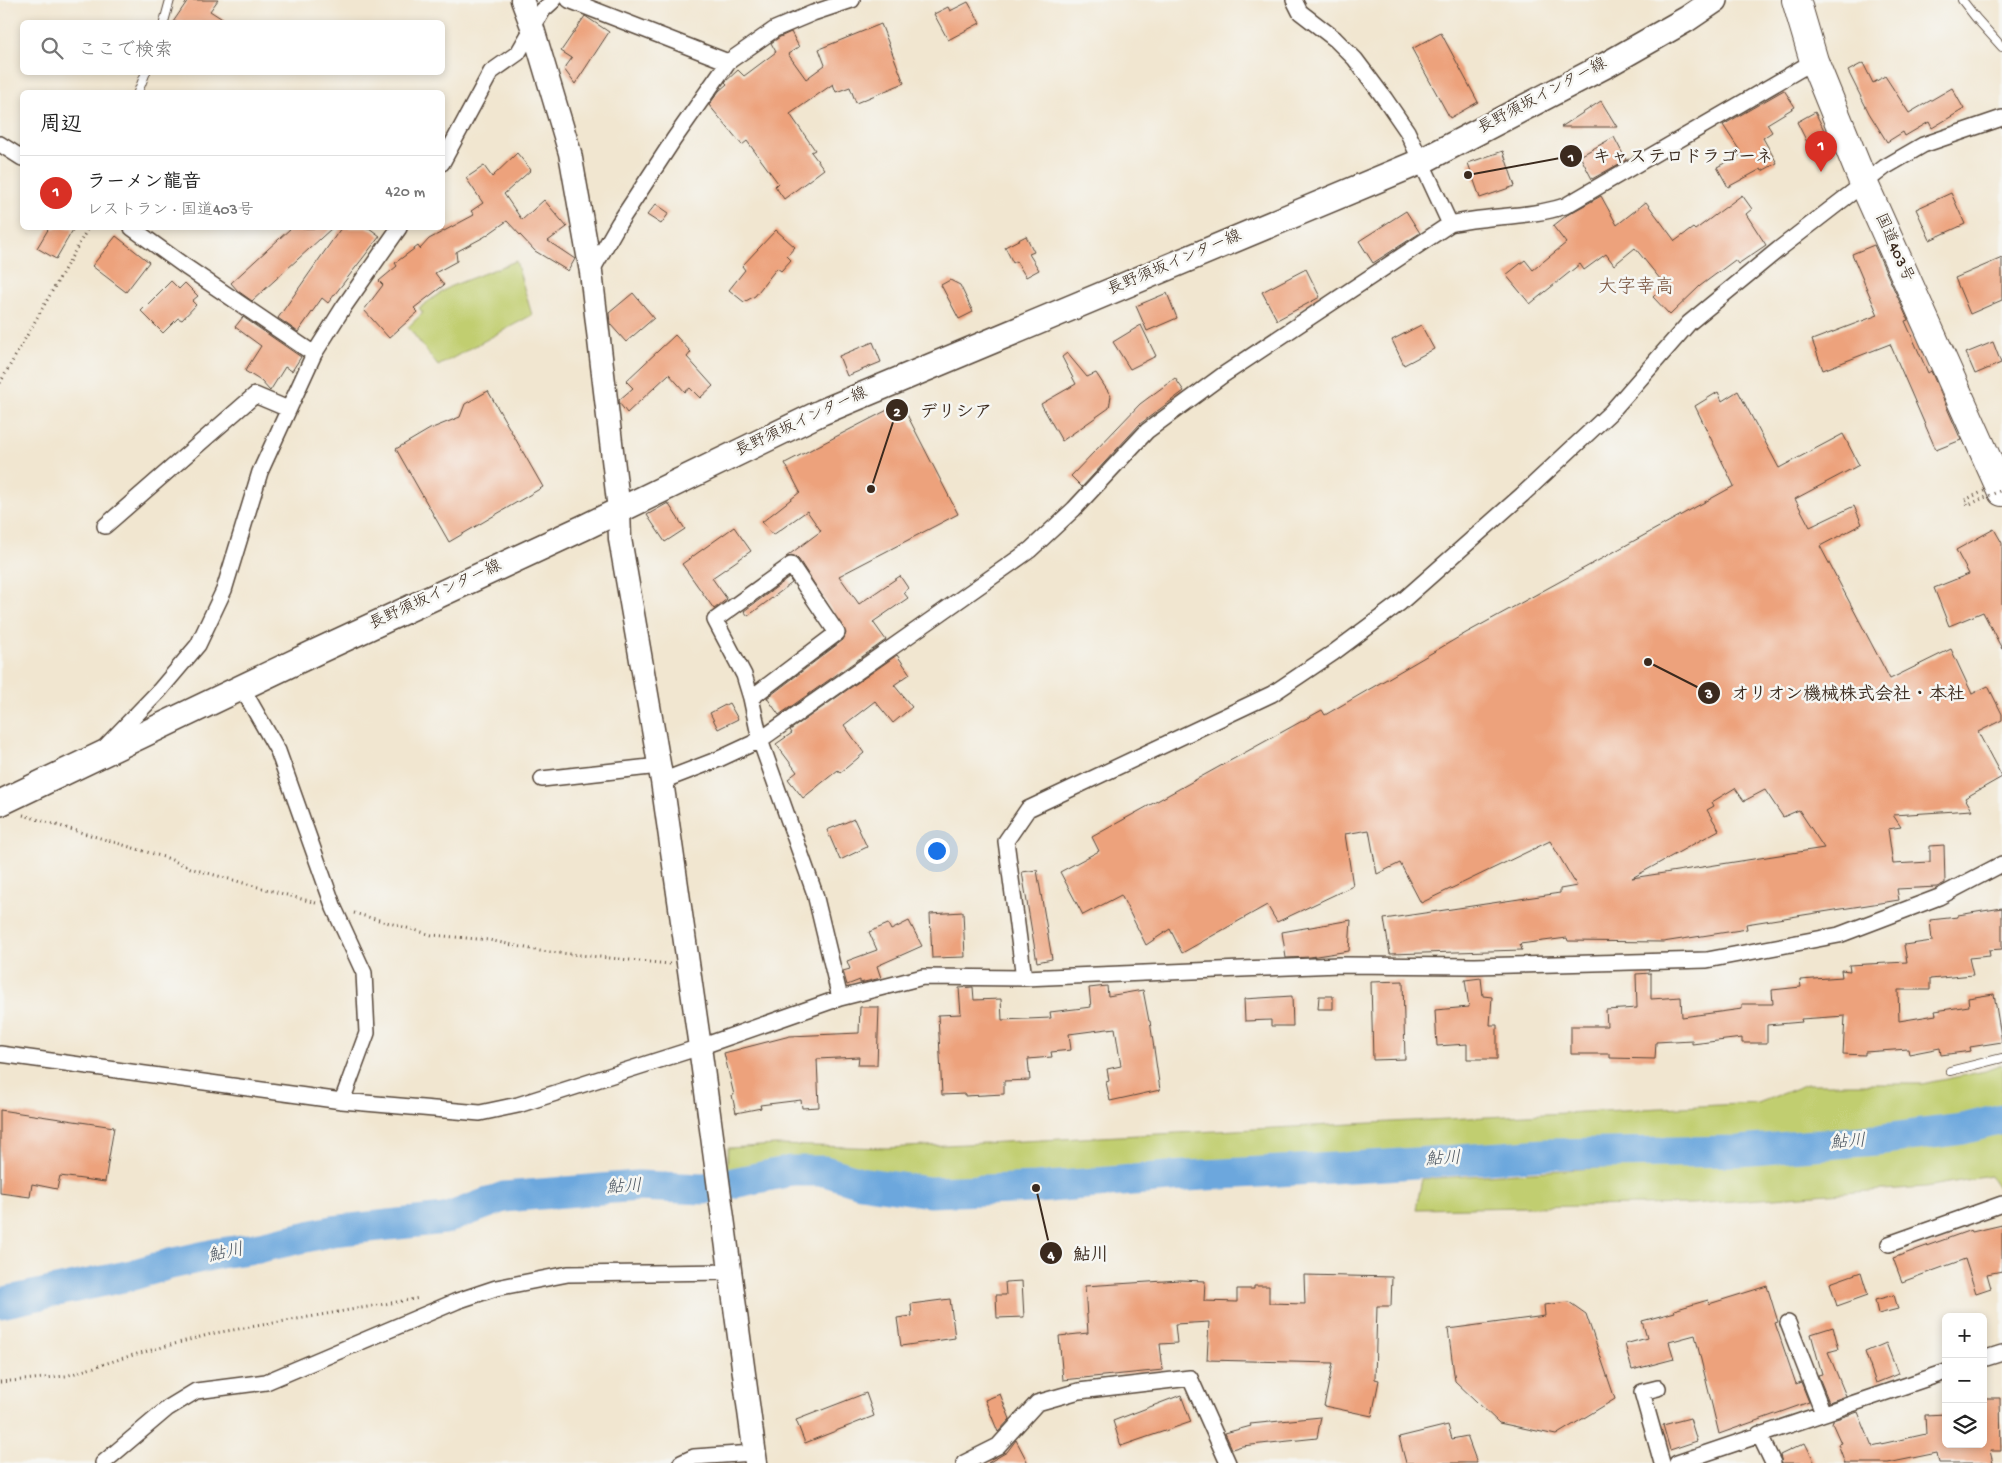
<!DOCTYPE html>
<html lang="ja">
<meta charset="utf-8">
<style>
:root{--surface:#fff;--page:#f2f2f2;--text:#222;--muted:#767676;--line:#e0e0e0;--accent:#d93025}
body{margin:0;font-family:"Gochi Hand","Klee One",sans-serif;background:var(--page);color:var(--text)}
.controls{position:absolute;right:15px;bottom:15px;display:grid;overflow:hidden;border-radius:8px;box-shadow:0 2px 8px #0003}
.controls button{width:45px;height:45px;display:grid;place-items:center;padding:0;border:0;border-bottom:1px solid var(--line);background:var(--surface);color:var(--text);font:25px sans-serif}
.you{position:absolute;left:936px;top:850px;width:18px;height:18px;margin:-12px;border:4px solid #fff;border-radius:50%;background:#1a73e8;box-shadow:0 0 0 8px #1a73e833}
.badge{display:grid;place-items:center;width:32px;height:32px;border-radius:50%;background:var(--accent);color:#fff;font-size:16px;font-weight:700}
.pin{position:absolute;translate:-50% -41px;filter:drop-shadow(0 1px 2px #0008)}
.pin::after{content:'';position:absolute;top:26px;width:18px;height:15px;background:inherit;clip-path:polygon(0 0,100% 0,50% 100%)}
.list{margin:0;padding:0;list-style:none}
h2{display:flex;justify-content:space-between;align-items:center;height:65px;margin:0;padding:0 20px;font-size:21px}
h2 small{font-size:16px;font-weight:400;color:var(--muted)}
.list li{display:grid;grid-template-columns:32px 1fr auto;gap:15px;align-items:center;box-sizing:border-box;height:75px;padding:0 20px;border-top:1px solid var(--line)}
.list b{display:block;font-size:19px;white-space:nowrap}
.list p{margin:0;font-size:16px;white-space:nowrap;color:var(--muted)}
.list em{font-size:16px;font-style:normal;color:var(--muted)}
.icon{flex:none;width:28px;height:28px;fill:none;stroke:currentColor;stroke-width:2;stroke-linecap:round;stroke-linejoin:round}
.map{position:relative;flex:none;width:2002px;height:1463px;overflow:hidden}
.search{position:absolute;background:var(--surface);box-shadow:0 2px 8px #0003;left:20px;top:20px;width:425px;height:55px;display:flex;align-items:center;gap:12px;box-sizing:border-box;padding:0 18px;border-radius:8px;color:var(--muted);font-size:19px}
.panel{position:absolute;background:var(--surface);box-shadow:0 2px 8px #0003;left:20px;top:90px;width:425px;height:140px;border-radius:8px}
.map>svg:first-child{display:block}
</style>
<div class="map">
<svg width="2002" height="1463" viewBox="0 0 2002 1463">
<rect width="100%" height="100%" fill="#f6f6f2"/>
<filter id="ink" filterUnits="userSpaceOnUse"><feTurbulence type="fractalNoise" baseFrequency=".02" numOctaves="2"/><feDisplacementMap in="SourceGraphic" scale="10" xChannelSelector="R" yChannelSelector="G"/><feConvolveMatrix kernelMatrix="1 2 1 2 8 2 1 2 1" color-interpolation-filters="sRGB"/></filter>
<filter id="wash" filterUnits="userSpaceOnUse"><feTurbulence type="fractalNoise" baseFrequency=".0096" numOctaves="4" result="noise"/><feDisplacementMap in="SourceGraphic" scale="20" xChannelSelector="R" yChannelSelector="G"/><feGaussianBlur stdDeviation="1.12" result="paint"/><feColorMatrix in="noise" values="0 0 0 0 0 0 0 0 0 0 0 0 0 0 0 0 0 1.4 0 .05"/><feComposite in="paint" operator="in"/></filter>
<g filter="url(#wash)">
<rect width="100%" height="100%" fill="#f1e6d0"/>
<path fill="#c1ce6f" stroke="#7e7c46" d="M516,261L532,315L438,366L408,327L423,313L419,308L449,287Z
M2002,1065V1111L1967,1121L1857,1135L1750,1142L1376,1154L923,1184L848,1172L814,1160L727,1177L728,1148L776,1145L888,1148L1758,1103L1807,1084H1922L1985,1071Z
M2002,1131L2001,1192L1990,1176L1925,1187L1692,1204L1416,1209L1422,1179L1932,1147Z"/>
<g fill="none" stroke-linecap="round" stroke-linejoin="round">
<path stroke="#6ca7dd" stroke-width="31" d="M0,1303L132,1275L170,1264L220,1253L256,1248L332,1231L445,1219L504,1197L638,1186L704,1189L791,1171H825L860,1182L929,1192L1036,1188L1169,1177L1387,1165L1544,1154L1739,1151L1876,1140L1963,1129L2002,1119"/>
</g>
<g id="blocks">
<path fill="#eda27b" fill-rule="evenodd" d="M188,0H218L210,11L227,22H173Z
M968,2L980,23L948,40L934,14L948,7L950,11Z
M585,16L609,32L575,84L564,69L572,58L561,51Z
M881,24L904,83L856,103L850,87L836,92L833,84L790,114L815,150L811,152L824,169L784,199L775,186L778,183L747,141L742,145L709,105L719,91L727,84L725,82L738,70L744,76L776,52L771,43L780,37L791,32L799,47L788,54L806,79L825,65L819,49Z
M1441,33L1478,102L1450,118L1412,49Z
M1863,63L1873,83L1885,76L1909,113L1952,88L1964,109L1932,128L1929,122L1905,136L1903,132L1887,142L1869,113L1848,71Z
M1784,90L1795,107L1767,124L1772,132L1763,138L1777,163L1762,171L1761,169L1728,187L1717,167L1742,154L1723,125Z
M1601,101L1617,127H1561Z
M1815,112L1829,140L1811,150L1797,122Z
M1614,137L1626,160L1592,179L1580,156Z
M1503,151L1515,186L1480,198L1468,163Z
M517,153L531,170L504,194L522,220L544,200L567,227L548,241L575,259L568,271L535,251L507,221L484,237L456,252L457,261L435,273L444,285L414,308L418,312L389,338L364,310L383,285L379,281L397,266L395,263L418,246L420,249L429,239L474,215L471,211L483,203L466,178L484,166L492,177Z
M1951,193L1965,224L1930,240L1916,209Z
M1742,195L1752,209L1746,214L1766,245L1738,264L1735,260L1700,286L1670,315L1653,297L1665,285L1635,248L1614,265L1606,254L1584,270L1580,264L1530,304L1506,275L1525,260L1533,270L1566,243L1553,226L1567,215L1601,196L1617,225L1646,202L1675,241L1693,228L1695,230Z
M656,204L669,213L661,224L647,215Z
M1406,211L1420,233L1373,263L1359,241Z
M49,228H74L56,259L37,248Z
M291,228H332L252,301L238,291L231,283Z
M341,228H369L380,236L328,303L322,298L298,332L278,318Z
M776,230L795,247L787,256L791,260L781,271L777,268L755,296L744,302L729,290L745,270L742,266Z
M116,236L149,262L126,292L92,266Z
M1026,236L1034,252L1029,254L1039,270L1026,277L1016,261L1013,263L1005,247Z
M1874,245L1908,320L1905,321L1928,373L1931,371L1961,440L1936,450L1890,344L1823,370L1812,340L1878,315L1852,254Z
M2002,258V300L1970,314L1955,278Z
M1306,269L1320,297L1277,320L1262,292Z
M950,280L960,285L973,312L959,319L941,285Z
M171,281L179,289L185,283L198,296L192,301L196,305L182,320L178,318L163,333L141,311Z
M633,293L654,318L626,342L610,324L609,313Z
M1167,293L1177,318L1147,331L1136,306Z
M243,317L301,357L292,371L285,367L270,391L261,381L245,371L261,346L235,327Z
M1141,325L1156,356L1130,369L1113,342Z
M1421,325L1434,349L1404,365L1392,340Z
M675,335L691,352L687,357L713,386L700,398L690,388L685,392L669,374L627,413L620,404L619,400L633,388L626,381Z
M873,342L881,362L847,376L839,356Z
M1993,342L2001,363L1975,374L1966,353Z
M1067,353L1087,377L1096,373L1111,396L1109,408L1062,441L1041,404L1076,384L1062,357Z
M1175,378L1184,391L1140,424L1082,487L1071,476L1140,404Z
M488,391L543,487L449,542L396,449L430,429L460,417L465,404Z
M1738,391L1779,468L1843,434L1859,465L1795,499L1810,527L1854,506L1862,524L1820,546L1890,679L1951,649L1972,694L1988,686L2002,714V720L1978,732L2002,777L1965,798L1972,810L1893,815L1901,827L1888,829L1893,864L1930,862V846L1944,845L1945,883L1937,887L1897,889L1899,900L1746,924L1747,929L1663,942L1568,941L1567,938L1520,944L1522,950L1390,954L1384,919L1560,893V889L1577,886L1550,841L1421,903L1400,863L1377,874L1369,830L1345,834L1353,886L1277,922L1267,905L1182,953L1170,929L1146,945L1121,895L1083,915L1060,872L1099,851L1092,837L1322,710L1325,715L1466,633L1734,486L1695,406L1718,392L1722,401ZM1735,788L1744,801L1765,790L1783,817L1799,810L1824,848L1632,878L1719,830L1707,810L1714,806L1712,802Z
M901,403L958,514L839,576L859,604L900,576L908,588L904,593L908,598L873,622L886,640L779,715L767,698L843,640L846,633L799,560L795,556L786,557L821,531L807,511L773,535L762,522L800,492L785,463Z
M668,503L685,529L665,542L647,515Z
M734,527L751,551L712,578L727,599L714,609L682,564Z
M1994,529L2002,543V649L1983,612L1949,626L1934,588L1969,574L1956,550Z
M789,578L792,583L748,616L744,611Z
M897,655L910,674L894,685L912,707L893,723L875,701L844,725L864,753L840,773L838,770L803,798L788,779L797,772L776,744L792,733L790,730Z
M729,703L738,719L718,729L710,713Z
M854,819L867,847L840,860L827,830Z
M1037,870L1052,959L1037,962L1022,872Z
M2002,908V949L1989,950L1990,956L1969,958L1973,975L1930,979V990H1898L1899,1021L1936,1015L1935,1011L1969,1006L1968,998L1994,994L2002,1042L1970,1047L1971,1051L1941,1055L1940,1048L1909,1054L1908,1049L1865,1052V1055L1843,1054L1845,1016L1801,1019L1802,1022L1767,1025V1043H1742V1038L1692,1044V1040L1656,1042L1655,1059L1610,1058V1054H1571V1026H1607L1606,1010L1637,1008L1636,974L1651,973V999L1681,997L1682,1017L1742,1009V1004H1773L1772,990L1801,987L1800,980L1842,977L1841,970L1850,971L1849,965L1907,962L1904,945L1932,941L1930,920L1958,917V915Z
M963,912L965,957L932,958L930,914Z
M1351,920L1349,951L1310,957L1286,958L1282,932Z
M909,921L922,946L877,966L881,978L860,983V980L847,985L843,971L850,969L847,961L877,950L869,932L888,924L891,930Z
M1481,978L1483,996L1492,997L1490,1025H1497V1059H1467V1044L1437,1046L1435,1010L1469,1007L1465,980Z
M1403,981L1405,1059L1373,1060L1371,982Z
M1107,986L1108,996L1143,990L1149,1021H1150L1160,1090L1110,1101L1106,1082L1109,1081L1107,1069L1121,1066L1115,1028L1069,1034L1071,1050L1051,1052L1052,1057L1028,1059L1030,1080L1004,1081V1094L965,1096V1094L942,1095L938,1015L961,1014L959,988L973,987L974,1000L1001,999L1002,1020L1051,1018L1050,1012L1091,1007L1089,988Z
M1292,996L1293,1026H1271V1020L1245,1021L1244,999Z
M1319,996H1333V1009H1318Z
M860,1007H879L877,1065H858L859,1057L817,1059L819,1107L802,1108L801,1100L760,1105L761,1108L736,1113L732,1095H734L724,1053L790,1036L859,1033Z
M0,1110L114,1127L105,1182L60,1176L57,1189L32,1184L30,1197L0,1193Z
M2002,1225V1271L1987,1274L1991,1288L1976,1293L1965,1259L1902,1282L1893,1258L1971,1230L1972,1232Z
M1861,1272L1868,1295L1837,1306L1830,1283Z
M1304,1275L1392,1277L1391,1306H1377L1375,1379L1379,1380L1372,1416L1324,1406L1333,1363L1207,1360L1209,1322L1175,1324L1177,1343L1160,1344L1163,1370L1063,1380L1059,1336L1088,1333L1085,1286L1180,1280L1205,1281L1204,1301L1237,1302V1289H1254V1286H1269V1303L1305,1304Z
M1022,1281L1024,1317L997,1318L996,1295H1006L1005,1282Z
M1767,1286L1778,1322L1775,1323L1796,1384L1801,1382L1809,1402L1719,1434L1695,1335L1669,1342L1674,1359L1632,1370L1625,1344L1647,1338L1642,1321L1675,1312L1674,1310L1708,1300L1709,1304Z
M1894,1295L1898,1309L1878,1314L1875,1300Z
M950,1299L955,1338L901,1346L897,1318L912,1316L911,1304Z
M1569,1302L1586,1314L1615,1399L1556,1435L1499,1423L1455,1381L1448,1329L1545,1316L1544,1305Z
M1833,1327L1839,1349L1828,1352L1846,1396L1829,1402L1818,1375L1822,1374L1811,1334Z
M1886,1343L1898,1374L1876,1383L1865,1352Z
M866,1393L874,1416L805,1443L796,1420Z
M1000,1394L1010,1419L998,1432L985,1400Z
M1181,1395L1191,1422L1121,1446L1113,1421Z
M1983,1398H2000L2001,1451H1990L1993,1463H1939L1937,1453L1888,1463H1845L1838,1444L1841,1443L1832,1423L1833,1420L1858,1412L1872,1446L1926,1434L1925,1415L1946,1414V1444H1983Z
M1321,1417L1317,1438L1242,1446L1232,1449L1225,1433L1251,1426L1250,1424Z
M1690,1418L1697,1441L1670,1450L1663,1425Z
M1448,1425L1452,1439L1467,1436L1477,1463H1406L1399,1437Z
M1016,1440L1028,1463H988L1007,1452Z
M1805,1443L1815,1463H1782L1780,1455Z"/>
</g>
</g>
<g filter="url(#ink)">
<use href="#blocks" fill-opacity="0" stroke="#564639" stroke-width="1"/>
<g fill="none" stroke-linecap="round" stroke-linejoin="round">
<g stroke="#564639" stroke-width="10">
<path id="lane" d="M1962,0L1976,18L2002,47
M164,22L170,0
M138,92L146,72
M1950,1071L2002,1058"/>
</g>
<g stroke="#564639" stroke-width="18">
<path id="street" d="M569,0L728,62
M1294,0L1300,12L1335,39L1355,59L1385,99L1407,131L1450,224
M0,144L22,158
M442,163L491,72L518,53L543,10L554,0
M132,228L186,267L314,354
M591,272L619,223L674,139L728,62L775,29L813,13L852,0
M105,526L255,395L288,409
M242,688L278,751L334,908L364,973L367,1033L342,1101
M751,698L837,633L791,565L715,620L744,675L751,698L760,740L815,894L840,998
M106,746L159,691L198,645L224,590L260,472L314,354L343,308L399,228
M542,779L659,766
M662,781L719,759L760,740L938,615L1030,550L1074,509L1147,431L1223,375L1450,224C1488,215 1528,218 1565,206L1814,61
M1024,978L1006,841L1028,809L1272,694L1333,653L1400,603L1522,495L1611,412L1689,323L1779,249L1885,167L1923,145L2002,118
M0,1054L342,1101L480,1113L518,1105L700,1047L840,998L923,977L1024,978L1339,965L1475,966L1707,960L1839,935L1939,897L2002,864
M1889,1244L2002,1204
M1788,1323L1823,1413
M1983,1359L2002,1353
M1658,1388L1642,1392L1662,1463
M1759,1434L1773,1463
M103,1463L168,1408L196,1391L266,1382L457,1301L496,1288L568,1274L731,1272
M681,1463L694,1457L754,1453
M964,1463L998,1446L1037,1403L1079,1391L1190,1378L1228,1463
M1677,1463L1946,1372"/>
</g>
<g stroke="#564639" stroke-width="25">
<path id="secondary" d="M522,0L533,29L570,153L591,272L619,510L620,539L662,781L700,1047L756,1463"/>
</g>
<g stroke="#564639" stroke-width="28">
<path id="primary" d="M0,803L318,651L585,527L822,412L1422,161L1608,64L1687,19L1715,0"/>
</g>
<g stroke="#564639" stroke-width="30">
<path id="highway" d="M1796,0L1814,61L1864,184L2002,492"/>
</g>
<path stroke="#564639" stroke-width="3" stroke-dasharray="1 4" stroke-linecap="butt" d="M0,383L88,228
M23,815L167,858L193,869L316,903
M354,913L432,935L489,940L540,951L670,964
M0,1382L66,1376L133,1355L215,1333L420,1298"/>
<use href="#lane" stroke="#fff" stroke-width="8"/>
<use href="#street" stroke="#fff" stroke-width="15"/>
<use href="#secondary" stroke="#fff" stroke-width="22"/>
<use href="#primary" stroke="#fff" stroke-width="25"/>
<use href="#highway" stroke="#fff" stroke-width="28"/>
<path stroke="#564639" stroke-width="3" stroke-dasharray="1 4" stroke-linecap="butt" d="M1984,491L1965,500L1968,505L2002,490"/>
</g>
</g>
<g text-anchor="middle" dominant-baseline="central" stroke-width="5" stroke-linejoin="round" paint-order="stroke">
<g font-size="16" fill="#3b2a1e" stroke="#f6f6f2">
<text transform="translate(1543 97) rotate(-28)">長野須坂インター線</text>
<text transform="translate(1893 248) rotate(66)">国道403号</text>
<text transform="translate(1175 264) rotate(-23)">長野須坂インター線</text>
<text transform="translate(802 423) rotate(-25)">長野須坂インター線</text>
<text transform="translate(436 596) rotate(-25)">長野須坂インター線</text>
</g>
<g font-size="18" font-style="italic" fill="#4c5661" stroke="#f6f6f2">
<text transform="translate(1848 1143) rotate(-4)">鮎川</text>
<text transform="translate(1443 1160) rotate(-3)">鮎川</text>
<text transform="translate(624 1188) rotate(-3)">鮎川</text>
<text transform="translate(226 1254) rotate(-12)">鮎川</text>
</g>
<g font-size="19" fill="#79543f" stroke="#f6f6f2">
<text x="1636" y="288">大字幸高</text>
</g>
</g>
<path fill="none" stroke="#3b2a1e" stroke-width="2" d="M1468 175L1571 156M871 489L897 410M1648 662L1709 693M1036 1188L1051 1253"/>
<g fill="#3b2a1e" stroke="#f6f6f2" stroke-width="2">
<circle cx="1468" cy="175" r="5"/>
<circle cx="871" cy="489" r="5"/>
<circle cx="1648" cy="662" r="5"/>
<circle cx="1036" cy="1188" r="5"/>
<circle cx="1571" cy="156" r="12"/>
<circle cx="897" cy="410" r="12"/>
<circle cx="1709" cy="693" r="12"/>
<circle cx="1051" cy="1253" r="12"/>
</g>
<g font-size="15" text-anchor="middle" font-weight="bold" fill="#fff">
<text x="1571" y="161">1</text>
<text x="897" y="416">2</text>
<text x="1709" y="698">3</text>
<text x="1051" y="1259">4</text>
</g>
<g font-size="18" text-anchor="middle" font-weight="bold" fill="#3b2a1e" stroke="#f6f6f2" stroke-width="5" stroke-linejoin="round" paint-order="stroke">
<text x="1683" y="162">キャステロドラゴーネ</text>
<text x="956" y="417">デリシア</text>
<text x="1848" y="699">オリオン機械株式会社・本社</text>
<text x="1091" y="1260">鮎川</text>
</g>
</svg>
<div class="controls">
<button>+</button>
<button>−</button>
<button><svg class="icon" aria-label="layers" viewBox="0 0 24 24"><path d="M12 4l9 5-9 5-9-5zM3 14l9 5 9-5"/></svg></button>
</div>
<div class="you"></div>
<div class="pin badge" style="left:1821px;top:172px">1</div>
<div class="search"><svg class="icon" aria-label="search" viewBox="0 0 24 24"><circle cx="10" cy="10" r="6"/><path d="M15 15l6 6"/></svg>ここで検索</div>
<section class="panel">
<h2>周辺<small></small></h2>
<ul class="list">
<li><span class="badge">1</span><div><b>ラーメン龍音</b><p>レストラン · 国道403号</p></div><em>420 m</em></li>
</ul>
</section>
</div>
